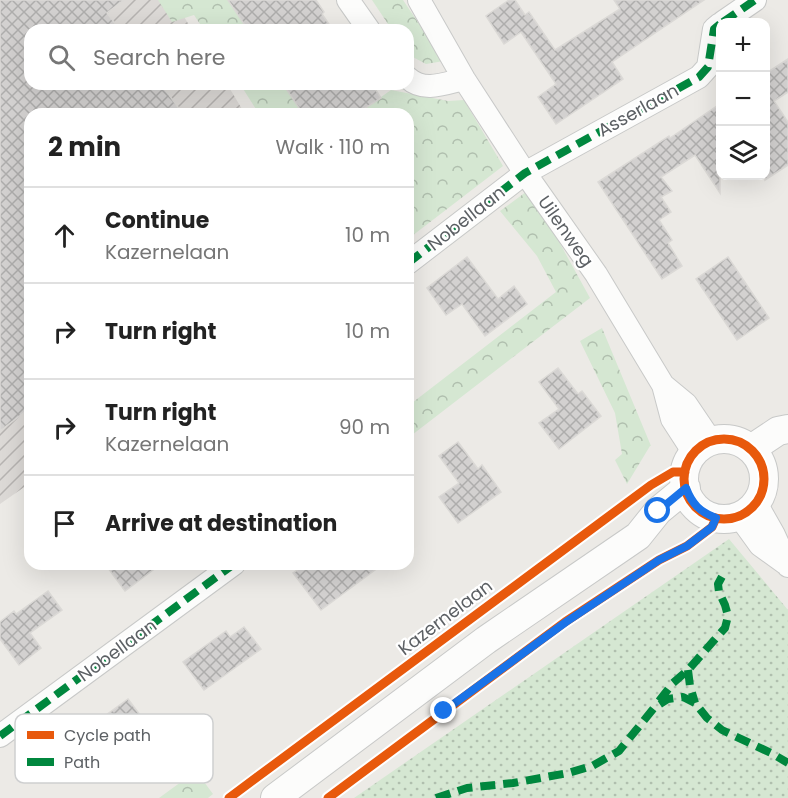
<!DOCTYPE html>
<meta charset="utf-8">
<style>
:root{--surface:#fff;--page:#f2f2f2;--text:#222;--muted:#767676;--line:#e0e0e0}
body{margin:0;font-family:Poppins,sans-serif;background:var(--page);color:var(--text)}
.controls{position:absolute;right:18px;top:18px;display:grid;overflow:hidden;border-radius:12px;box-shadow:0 6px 24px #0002}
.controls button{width:54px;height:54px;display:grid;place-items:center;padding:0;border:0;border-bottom:2px solid var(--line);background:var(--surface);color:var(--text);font:30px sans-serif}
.stop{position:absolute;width:18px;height:18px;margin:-14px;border:4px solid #1a73e8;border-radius:50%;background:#fff}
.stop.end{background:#1a73e8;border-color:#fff;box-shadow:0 2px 6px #0008}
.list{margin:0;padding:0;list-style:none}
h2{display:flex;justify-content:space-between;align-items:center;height:78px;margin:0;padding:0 24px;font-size:26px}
h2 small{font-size:20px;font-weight:400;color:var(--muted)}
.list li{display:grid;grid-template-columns:39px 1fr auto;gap:18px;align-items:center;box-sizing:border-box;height:96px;padding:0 24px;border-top:2px solid var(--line)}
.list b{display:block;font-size:22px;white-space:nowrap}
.list p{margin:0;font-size:20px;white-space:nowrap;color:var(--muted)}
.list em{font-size:20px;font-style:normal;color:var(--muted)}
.icon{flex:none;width:33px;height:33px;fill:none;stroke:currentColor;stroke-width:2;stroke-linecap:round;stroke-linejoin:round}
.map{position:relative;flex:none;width:788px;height:798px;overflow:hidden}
.search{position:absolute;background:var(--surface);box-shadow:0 6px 24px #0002;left:24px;top:24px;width:390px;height:66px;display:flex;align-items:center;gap:15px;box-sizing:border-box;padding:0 21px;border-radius:18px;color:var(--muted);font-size:22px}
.panel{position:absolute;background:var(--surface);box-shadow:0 6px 24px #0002;left:24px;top:108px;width:390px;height:462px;border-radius:18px}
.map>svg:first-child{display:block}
</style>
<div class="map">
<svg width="788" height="798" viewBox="0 0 788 798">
<defs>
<pattern id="industrial-furrows" width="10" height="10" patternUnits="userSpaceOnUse" patternTransform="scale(1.5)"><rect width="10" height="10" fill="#dcd9d6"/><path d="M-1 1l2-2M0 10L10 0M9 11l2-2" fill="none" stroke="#b6b3b1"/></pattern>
<pattern id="grass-dots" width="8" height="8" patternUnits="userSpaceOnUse" patternTransform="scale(1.5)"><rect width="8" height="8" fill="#d5e7d2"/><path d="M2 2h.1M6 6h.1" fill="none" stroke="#b0bfae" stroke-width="1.8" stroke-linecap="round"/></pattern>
<pattern id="forest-crowns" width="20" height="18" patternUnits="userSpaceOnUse" patternTransform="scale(1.5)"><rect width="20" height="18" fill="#d5e7d2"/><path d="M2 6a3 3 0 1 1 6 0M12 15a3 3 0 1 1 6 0" fill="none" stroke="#b0bfae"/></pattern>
<pattern id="building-cross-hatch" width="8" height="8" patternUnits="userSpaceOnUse" patternTransform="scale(1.5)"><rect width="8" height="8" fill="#d3d1d0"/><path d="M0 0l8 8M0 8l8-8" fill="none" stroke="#aeadac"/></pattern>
</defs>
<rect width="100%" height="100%" fill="#eceae6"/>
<path fill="url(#industrial-furrows)" d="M0,0H174L192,30H30V84H227L245,114H30V483L0,504Z"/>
<path fill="url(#grass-dots)" d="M729,539L788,610V798H354Z"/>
<path fill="url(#forest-crowns)" d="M158,0H251L271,30H204L194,15L172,22Z
M372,0H403L444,61L426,64L409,55L408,30H392Z
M240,84H309L329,114H259Z
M391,90L448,101L464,100L503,166L408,239V114H357Z
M530,189L590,298L408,438V406L556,292L537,256L500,211Z
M602,328L651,446H650L627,484L615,460L622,454L615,413L580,341Z
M196,771L213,794L208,798H159Z"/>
<path fill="url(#building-cross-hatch)" stroke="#dbd9d6" stroke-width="1.5" d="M0,0H124L107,13L120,30H30V84H161L183,114H30V408L0,431Z
M228,0H316L324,12L322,14L333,30H248Z
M509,0H515L525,15L529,12L555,50L620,9L614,0H704L612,62L623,79L556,124L538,97L556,84L521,32L504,44L486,16Z
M788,59V92L774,101L788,122V165L765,180V74Z
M283,84H372L381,98L356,114H303Z
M720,104V193L695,155L661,177L672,191L661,197L671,212L659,220L672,240L668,243L682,266L662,279L598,182L669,136L670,138Z
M467,257L498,299L514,286L527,304L485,336L462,304L446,315L427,288Z
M728,257L769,318L737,340L696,279Z
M558,368L578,394L582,391L601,416L559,449L539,423L559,409L539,382Z
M458,442L478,469L482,465L501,492L458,523L439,497L459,483L439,456Z
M105,564H161L125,591Z
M306,564H383L321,610L293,573Z
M48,591L62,610L30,633L41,648L19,665L0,639V622L14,611L16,614Z
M244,627L261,649L204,690L183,662L226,631L230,637Z
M128,699L147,724L108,752L99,740L92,745L79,727L95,715L99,720Z"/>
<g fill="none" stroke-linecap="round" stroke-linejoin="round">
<g stroke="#c8c9c8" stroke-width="24">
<path id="minor" d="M348,0L369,30
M419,0L464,79L525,173L596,274L663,385L672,419L694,453
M723,22L755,0
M408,78C424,93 446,83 464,79
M408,263L525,173L699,77L708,67L714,29L720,24
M663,385L686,404L711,441
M756,503L774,535L788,566
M739,516L760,545L785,563
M0,736L234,564"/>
</g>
<g stroke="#c8c9c8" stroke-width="30">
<path id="tertiary" d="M684 479a40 40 0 1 1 80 0a40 40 0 1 1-80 0Z
M751,449L778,431L788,429
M275,798L486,640L638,536L658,511L686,488"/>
</g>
<use href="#minor" stroke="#fcfcfb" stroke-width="22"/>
<use href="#tertiary" stroke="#fcfcfb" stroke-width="28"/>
<path stroke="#00873e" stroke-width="8" stroke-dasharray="15 8" stroke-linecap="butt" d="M723,22L755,0
M408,263L525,173L699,77L708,67L714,29L720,24
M688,670L690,686L695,703
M659,701L673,683L688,670L725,628L728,616L725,605L719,592L718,584L725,571
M0,736L234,564
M436,798L467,788L513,783L568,773L592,766L619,751L654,708L668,699L683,697L695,703L707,718L722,730L771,753L788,763"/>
<g stroke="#fff" stroke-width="13">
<path id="cycleway" d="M684 479a40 40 0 1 1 80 0a40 40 0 1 1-80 0Z
M229,798L651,485L673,472H685
M328,798L565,622L659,560L687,546L712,527L716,518"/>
</g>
<use href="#cycleway" stroke="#e8590c" stroke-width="9"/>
</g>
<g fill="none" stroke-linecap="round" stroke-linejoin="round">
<path stroke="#1a73e8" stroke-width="8" d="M444,711L566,622L659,560L687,546L712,527L716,518C700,512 692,504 686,488L658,511"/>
</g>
<g text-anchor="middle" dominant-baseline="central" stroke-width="4.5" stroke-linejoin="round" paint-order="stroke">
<g font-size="18" fill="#5c6064" stroke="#fff">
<text transform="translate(638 110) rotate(-29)">Asserlaan</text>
<text transform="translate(466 218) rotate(-38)">Nobellaan</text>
<text transform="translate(566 231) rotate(55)">Uilenweg</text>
<text transform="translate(445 617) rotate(-37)">Kazernelaan</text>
<text transform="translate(117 650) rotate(-36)">Nobellaan</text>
</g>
</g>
<rect x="15" y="714" width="198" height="69" rx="9" fill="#fff" stroke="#cecfd0" stroke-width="1.5"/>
<rect x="27" y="731" width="27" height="8" fill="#e8590c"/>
<rect x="27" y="758" width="27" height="8" fill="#00873e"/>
<g font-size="16" fill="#5c6064">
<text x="64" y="741">Cycle path</text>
<text x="64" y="768">Path</text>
</g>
</svg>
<div class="controls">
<button>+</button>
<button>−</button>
<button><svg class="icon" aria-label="layers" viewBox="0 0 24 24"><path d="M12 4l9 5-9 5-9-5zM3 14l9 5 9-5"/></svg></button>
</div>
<div class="stop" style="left:658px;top:511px"></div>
<div class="stop end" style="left:444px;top:711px"></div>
<div class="search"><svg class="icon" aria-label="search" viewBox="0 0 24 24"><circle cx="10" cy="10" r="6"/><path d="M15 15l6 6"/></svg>Search here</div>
<section class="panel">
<h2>2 min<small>Walk · 110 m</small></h2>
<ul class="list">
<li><svg class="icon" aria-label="ahead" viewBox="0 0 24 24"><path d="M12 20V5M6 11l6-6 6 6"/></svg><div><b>Continue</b><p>Kazernelaan</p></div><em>10 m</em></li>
<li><svg class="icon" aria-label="right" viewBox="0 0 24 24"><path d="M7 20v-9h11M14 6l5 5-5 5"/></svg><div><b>Turn right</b></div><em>10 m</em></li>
<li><svg class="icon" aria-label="right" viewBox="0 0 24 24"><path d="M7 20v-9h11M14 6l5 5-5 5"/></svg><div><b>Turn right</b><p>Kazernelaan</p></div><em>90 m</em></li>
<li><svg class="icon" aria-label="arrive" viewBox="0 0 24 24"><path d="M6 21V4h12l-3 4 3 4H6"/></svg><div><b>Arrive at destination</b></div></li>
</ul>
</section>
</div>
